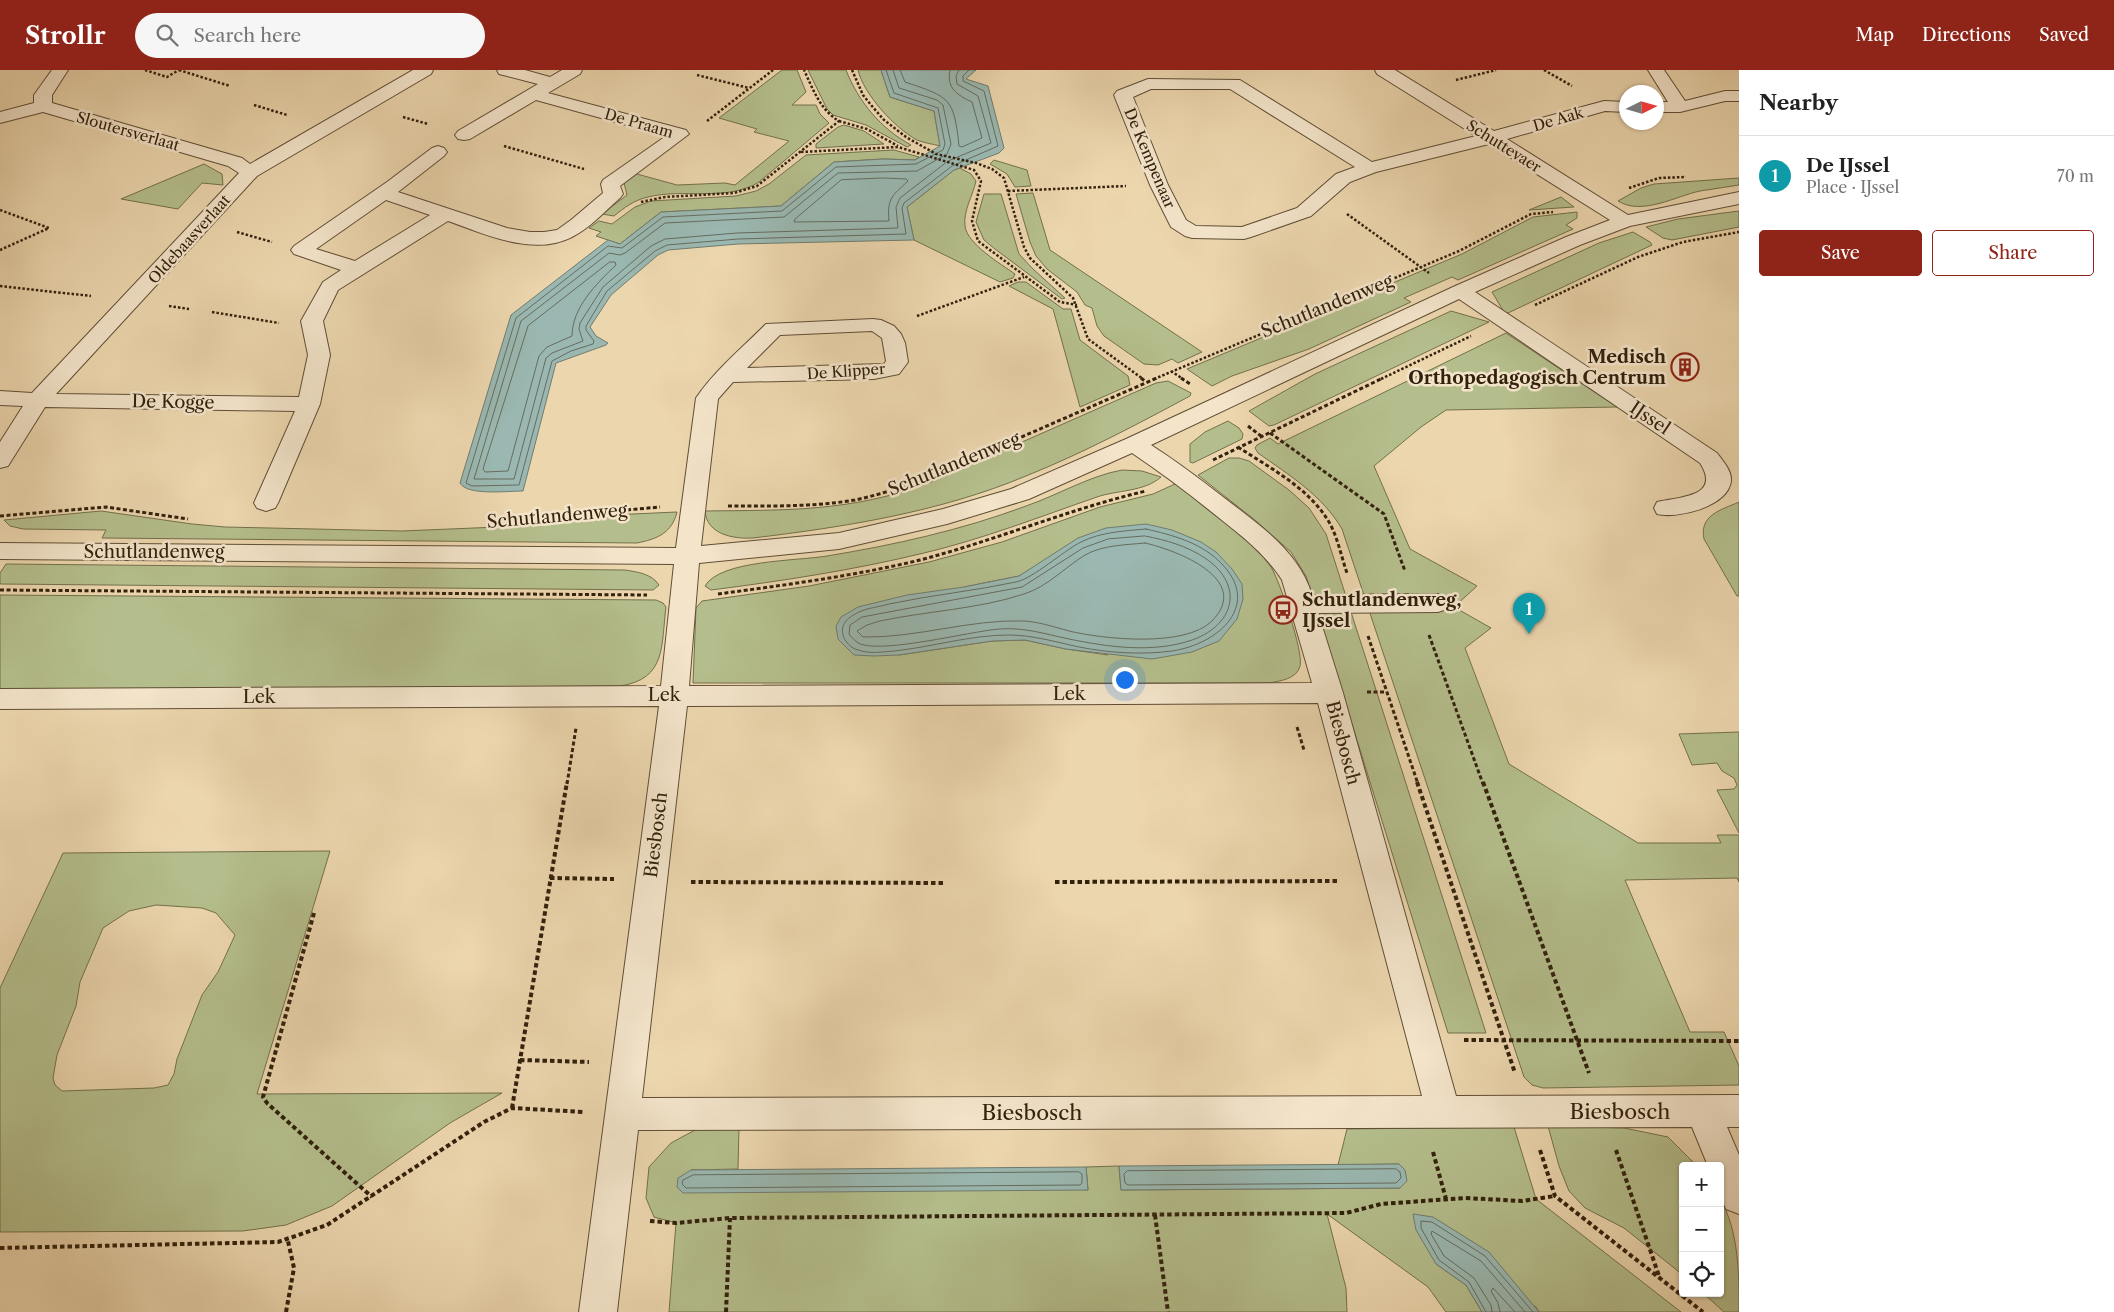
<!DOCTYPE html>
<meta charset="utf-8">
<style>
:root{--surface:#fff;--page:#f6f6f6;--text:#222;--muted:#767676;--line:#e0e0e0;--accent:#8f2418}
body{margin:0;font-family:"Libre Caslon Text",serif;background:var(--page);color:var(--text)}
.controls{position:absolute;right:15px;bottom:15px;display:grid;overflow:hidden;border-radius:5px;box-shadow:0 1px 4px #0004}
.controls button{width:45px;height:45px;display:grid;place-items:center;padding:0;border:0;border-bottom:1px solid var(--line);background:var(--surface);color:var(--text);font:25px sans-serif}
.compass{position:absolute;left:1619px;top:15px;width:45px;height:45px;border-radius:50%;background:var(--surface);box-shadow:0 1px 4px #0004;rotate:85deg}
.you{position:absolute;left:1124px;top:609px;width:18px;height:18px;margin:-12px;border:4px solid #fff;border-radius:50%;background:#1a73e8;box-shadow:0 0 0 8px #1a73e833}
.badge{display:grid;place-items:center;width:32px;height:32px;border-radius:50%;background:var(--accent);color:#fff;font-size:16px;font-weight:700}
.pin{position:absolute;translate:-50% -41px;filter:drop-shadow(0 1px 2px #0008)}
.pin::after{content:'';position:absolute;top:26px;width:18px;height:15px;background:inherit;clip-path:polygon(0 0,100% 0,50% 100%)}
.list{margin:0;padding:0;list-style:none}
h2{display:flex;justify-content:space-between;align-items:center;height:65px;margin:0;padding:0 20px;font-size:21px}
h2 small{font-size:16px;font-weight:400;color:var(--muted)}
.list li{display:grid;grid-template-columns:32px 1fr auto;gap:15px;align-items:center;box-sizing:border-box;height:80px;padding:0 20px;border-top:1px solid var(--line)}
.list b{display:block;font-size:19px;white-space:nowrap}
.list p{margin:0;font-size:16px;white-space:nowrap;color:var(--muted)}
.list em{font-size:16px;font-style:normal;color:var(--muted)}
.actions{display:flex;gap:10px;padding:15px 20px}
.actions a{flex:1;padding:11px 0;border:1px solid var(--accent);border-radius:5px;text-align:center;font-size:18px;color:var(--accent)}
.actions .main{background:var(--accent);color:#fff}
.icon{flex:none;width:28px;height:28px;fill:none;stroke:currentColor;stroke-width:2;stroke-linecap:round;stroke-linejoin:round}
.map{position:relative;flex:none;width:1739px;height:1242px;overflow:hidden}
header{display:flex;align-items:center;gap:30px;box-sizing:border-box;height:70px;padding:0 25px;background:var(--accent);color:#fff}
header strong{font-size:24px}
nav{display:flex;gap:28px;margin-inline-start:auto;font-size:18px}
.search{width:350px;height:45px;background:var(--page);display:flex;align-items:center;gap:12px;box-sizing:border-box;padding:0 18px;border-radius:28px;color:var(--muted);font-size:19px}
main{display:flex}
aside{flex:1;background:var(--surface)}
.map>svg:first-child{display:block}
</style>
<header>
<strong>Strollr</strong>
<div class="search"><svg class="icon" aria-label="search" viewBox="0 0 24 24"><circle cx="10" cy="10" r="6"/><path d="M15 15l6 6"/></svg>Search here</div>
<nav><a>Map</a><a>Directions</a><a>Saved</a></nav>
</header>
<main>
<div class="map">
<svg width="1739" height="1242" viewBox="0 0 1739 1242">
<rect width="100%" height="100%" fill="#ecd6ae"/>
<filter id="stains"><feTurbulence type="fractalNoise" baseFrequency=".004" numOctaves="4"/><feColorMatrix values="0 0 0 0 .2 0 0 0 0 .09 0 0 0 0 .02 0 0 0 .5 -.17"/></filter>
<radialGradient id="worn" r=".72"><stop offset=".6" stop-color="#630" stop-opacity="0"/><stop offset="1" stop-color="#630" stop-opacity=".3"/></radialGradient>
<path fill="#b4be8c" stroke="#73704c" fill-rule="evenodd" d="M782,0H797L806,22L792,35H816L820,44L829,53L759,112C727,132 683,118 648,127C634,130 624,138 614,146L602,144L627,125L624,113L637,104L677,115L725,113L735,115L789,71L754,62L757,59L719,48Z
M808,0H846C858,31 881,59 911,75L907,77L866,55L833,45L827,39Z
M858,0H881L890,27L934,41L940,76C933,74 924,73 917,70C895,58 864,25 858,0Z
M844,55L864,61L884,74L816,78V74L838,57Z
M894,80L919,87L915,90L883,89L834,92L781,136L661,142L620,174L596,166L601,162L589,158L599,151L612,154L635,137L651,131L736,126L756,121L769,114L806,85Z
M994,90L1027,100L1031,116L1015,117L1007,104L990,94Z
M204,94L222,104L223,115L202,113L178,139L121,129Z
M960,98L971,104L976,111C973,125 963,141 965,156C967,174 1001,194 1015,204L1013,208L1000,212L914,170L907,137L954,100Z
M1739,108V115C1726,117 1713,119 1700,121C1676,126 1642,146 1618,131L1641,118L1654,114Z
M1033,123L1050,180L1202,282L1178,293L1172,289L1158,295L1144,294L1104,266L1097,256L1092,238L1085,235L1077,222L1047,199L1036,186L1030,172L1016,124Z
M984,124H1001L1019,184L1033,199L1065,228L1062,229L995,179L984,170L976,152Z
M1561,127L1574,137L1529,140Z
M1739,141V157L1672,170L1663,168L1646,157L1678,149Z
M1577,142V148L1566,155L1573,159L1458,210L1452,207L1404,228L1411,232L1309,279L1232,306L1212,316L1187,299L1462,184L1533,147Z
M1633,162L1650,172L1652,175L1508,243L1504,242L1492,222L1599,173Z
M1018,212H1026L1063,239H1071L1080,270L1128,306L1130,315L1080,337L1053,239L1009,216Z
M1451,241L1489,252L1274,355L1269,356L1249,341L1315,304Z
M1506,263L1617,337L1446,340L1421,357L1374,396L1410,479L1477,516L1454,537L1491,558L1465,578L1509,694L1638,773H1721L1717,765H1739V812L1737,808L1625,810L1690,962H1724L1739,996V1015L1543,1018L1532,1015L1524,1007L1342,459C1322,425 1289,405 1258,383L1255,378L1257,375L1270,368L1278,374Z
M1168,311L1191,323L1190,326C1136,355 1083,383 1026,406C940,442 845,457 753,468C734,469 707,465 705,441C787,440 850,442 929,413L1156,313Z
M1228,351L1239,358L1243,364L1242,369L1193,393L1190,392V374L1205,362Z
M1229,388H1239L1249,391L1289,420L1309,438L1326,464L1486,963H1448L1306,506L1291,482L1256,451L1198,405Z
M1122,400L1142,401L1161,407C1144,422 1117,420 1097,427C1039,447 983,469 924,483C854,500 782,511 711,520L705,516C720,490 797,491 827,486C894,475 962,460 1026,436C1058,425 1089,406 1122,400Z
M1175,414C1185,418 1194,428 1202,435C1225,454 1254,472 1271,497C1279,509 1304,583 1300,596C1297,609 1280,611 1269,613H693L696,538L702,531L809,516L929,492L1002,472L1100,437L1153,424ZM1046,490L1108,585L1066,579L1025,570L992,571L899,585L964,517L1019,506Z
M1739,432V526H1737L1704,469C1699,445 1721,440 1739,432Z
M101,441L192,454L225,457L402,461L498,457L588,446L677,442C672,463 657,469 637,473L102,468L106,460L23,459L10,456L4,450Z
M6,494L625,500C638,502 652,504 659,515L653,520L0,514V503Z
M0,525L656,530L663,533L666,537C661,575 667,609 620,616L0,620Z
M1739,662V763L1717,720L1734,719L1737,715L1734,708L1722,701L1717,693L1692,695L1679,664Z
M330,781L257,1024L502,1023L450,1053L332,1136L286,1155L243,1161L0,1162V918L63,783ZM156,835L202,838L216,843L235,865L218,902L202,925L177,989L174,1004L168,1015L154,1018L62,1021L55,1015L53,1008L57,985L76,936L80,912L103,858L129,841Z
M1548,1056L1624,1058L1668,1067L1697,1096H1683V1205L1624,1158L1585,1138L1569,1121L1559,1096Z
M739,1057L738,1099L691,1100L1088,1120L1086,1097L1119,1096L1121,1120L1400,1118L1399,1094L1338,1095L1347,1059L1514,1057L1536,1129L1681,1242H1539L1536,1237L1436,1194L1466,1215L1482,1242H1446L1428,1217L1327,1144L1346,1218L1347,1242H669L676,1153L654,1147L646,1128L649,1097L671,1073L695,1060Z
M1720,1128C1739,1162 1739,1203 1739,1242H1724L1703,1223H1720Z"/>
<path fill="#9ab8b1" stroke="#707c6f" d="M881,0H976L966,9L988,16L1004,78L999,83L954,100L907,137L914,170L738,174L668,180L658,185L611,225L590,257L596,266L608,273L606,275L556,293L523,421C508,421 467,426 460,413L511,245L608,170L620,174L661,142L781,136L834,92L883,89L915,90L940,76L934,41L890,27Z
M1146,454L1172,460L1201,472L1216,482L1232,499L1242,514L1243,529L1237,549L1219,571L1192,582L1152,589L1066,579L1025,570L992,571L899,585L874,586L854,585L838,569L836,556L841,547L858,537L907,525L964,517L1019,506L1078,468L1106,458Z
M1399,1094L1405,1100L1407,1111L1400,1118L1121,1120L1119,1096Z
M1086,1097L1088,1120L683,1123L677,1117L678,1108L691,1100Z
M1413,1144L1433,1147L1489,1182L1539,1242H1482L1466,1215L1436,1194L1416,1160Z"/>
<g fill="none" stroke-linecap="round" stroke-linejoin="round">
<path stroke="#666c5f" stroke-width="1" d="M886,0L894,23L938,38L945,74L943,80L916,94L836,97L782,141L663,147L622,178L608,176L516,248L466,413L472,416L519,415L552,291L571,281L593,274L594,271L586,260V256L607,221L655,181L667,175L738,169L906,164L902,138L904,133L952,96L998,76L984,21L963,11V6L969,0
M893,0L899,18L937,30L943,35L951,74L947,84L917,101L838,103L784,147L665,153L625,183L620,185L609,183L521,251L474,409H514L546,288L552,283L583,271L579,259L580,253L603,217L651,176L665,169L737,163L898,158L896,137L900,128L948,91L991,73L978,26L957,14L956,6L959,0
M900,0L905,12C950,27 954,28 959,76L962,77L982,68L972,32C957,25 946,18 950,0
M883,108L906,109L908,111C892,126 887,128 889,151L794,152L795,149L841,110Z
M610,192H615L616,195C596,214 572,238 572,266L547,277L539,286L508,401L485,402L483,399L528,256Z
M1146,459C1172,465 1199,472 1219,491C1264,534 1219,574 1172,581C1141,585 1110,583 1079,577C1056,572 1032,565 1009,565C970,565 932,577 894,581C882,582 869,584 858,580C852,579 844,571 843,565C840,553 849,547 859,542C867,538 879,537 889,534C931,525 974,521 1016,512C1034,508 1063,481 1081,472C1101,462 1124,461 1146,459Z
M1145,466C1166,470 1187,476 1205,488C1246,516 1234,557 1189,571C1151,583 1108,577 1069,569C1045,564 1024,557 999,559C967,562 886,583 860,574C856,572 852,568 849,564L850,555L862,547L1022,517L1083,478L1108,469Z
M1145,473C1176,480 1253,509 1212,551C1185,578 1102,569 1069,561C1054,557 1040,552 1024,551C970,549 918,568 863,567L857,561L867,555L880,551C927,541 979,539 1024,524C1047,517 1064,498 1085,485C1103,475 1125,475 1145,473Z
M1396,1099L1400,1102L1401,1108L1396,1113L1128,1115L1125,1113L1124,1104L1127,1101Z
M1079,1102L1082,1104V1113L1080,1115L686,1118L682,1114L683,1110L693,1105Z
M1486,1242L1469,1212L1439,1190L1421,1158V1151L1432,1152L1485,1186L1533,1242
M1492,1242L1491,1235L1474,1208L1444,1186L1431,1164L1432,1161L1481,1191L1525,1242
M1500,1242L1498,1233L1491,1221L1493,1218L1515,1242"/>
<g stroke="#604e35" stroke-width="2">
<path id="minor" d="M52,0H68L52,25V33L242,88L250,94L413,0H433L431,4L257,106L56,324L299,327L308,285L301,251L323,212L341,200L294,184L291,180L294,176L387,112L432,78L438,76L444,78L447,82L444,86L398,122L507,158L530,162H544L557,160L571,150L603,123L601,114L603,110L666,66L536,30L470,69L464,70L458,69L455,65L458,61L538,14L499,4L497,0H525L550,7L562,0H582L580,4L548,23L686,60L689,64L620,116L623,124L620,128C605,141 590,158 572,167C533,187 485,164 448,151L338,220L323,251L330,285L320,334L278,433L275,438L266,441L257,438L254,433L295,341L45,337L8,396L0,398V372L23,336L0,335V321L32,323L239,103L228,96L43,42L0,53V42L34,33V25ZM386,130L430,145L355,191L316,179Z
M1375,0H1395L1494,61L1604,31L1626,32V42L1605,41L1507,69L1628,145L1739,122V134L1630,156L1580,175L1475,222L1717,383C1723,391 1732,401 1731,411C1728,437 1677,449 1657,444L1654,438L1657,432C1679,427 1722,427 1700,393L1459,229L1151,375C1176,391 1200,409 1223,427C1258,454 1299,481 1312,525L1438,524L1447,527L1451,533L1447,539L1438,542L1318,543L1343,623L1456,1026L1739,1025V1057H1727L1739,1085V1144L1726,1139L1720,1125V1096H1708L1692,1057L638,1060L617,1242H579L659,636L0,639V619L661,616L674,494L0,489V473L676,478L696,328C715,300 742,278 766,254L873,249L881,250L894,256L901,264L905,273L908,292L899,304L874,309L733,312L718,329L701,476L839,463L943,439L1011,419L1126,369L1453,217L1566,167L1610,150L1489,74L1376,102L1350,112L1311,146L1251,167L1244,169L1192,168L1185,166L1171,157L1150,115L1114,25L1117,21L1148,9L1240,10L1372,92L1476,66L1377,4ZM1151,19H1230L1355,97L1336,104L1297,138L1242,157L1196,156L1186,150L1168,115L1133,27ZM872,261L882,268L886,291L884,294L747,298L780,265ZM1132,383C1160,402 1187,422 1213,443C1238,463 1265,483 1282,510L1312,613L689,616L699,493L839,479L947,454L1029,429ZM1318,633L1422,1026L642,1028L687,636Z
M1648,0H1664L1685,31L1725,21H1739V31H1725L1680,42H1656V32H1668Z"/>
</g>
<path stroke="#32210d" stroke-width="2.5" stroke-dasharray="2.5 2" stroke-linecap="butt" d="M145,0L167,7L179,0
M179,0L230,16
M852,0L863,25L871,35L884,50L906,67L936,84L976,93L992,99L1004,108L1024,177L1030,188L1073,228L1088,269L1143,309
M1544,0L1572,16
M697,5L749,18
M1456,10L1496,0
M254,35L287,45
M403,47L428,54
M707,51L773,0
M839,51L867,59L898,76
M504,76L584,99
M801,82L898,77L974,100L981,111L972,151L978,171L1060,232L1077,235
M1629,118L1659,108L1686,107
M1008,121L1126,116
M641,132L665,127L734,123L757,116L839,51C820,40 813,19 804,0
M0,140L49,158L0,180
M1347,144L1429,203
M237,162L272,172
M0,216L91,226
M1535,235L1638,187L1683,172L1739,162
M169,236L189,239
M212,242L279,253
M917,246L1024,207
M1171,301L1183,309
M1154,309L1459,181L1531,144L1553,142
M1381,309L1471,266"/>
<path stroke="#32210d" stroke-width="3" stroke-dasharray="4 2.5" stroke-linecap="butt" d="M1141,308L1146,312
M1181,308L1190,314
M1248,356L1261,366
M1270,363L1384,444L1405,501
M1238,377C1270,398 1309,418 1329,452C1338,468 1341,486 1347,503
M1213,390L1383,308
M728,436C770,436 813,437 855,430C879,425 902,417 925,409L1157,308
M0,446L106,437L188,449
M504,451L660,437
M0,520L647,525
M718,524C785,515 854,506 920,490C997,470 1069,439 1146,421
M1429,565L1483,714
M1368,566L1418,714
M1367,622H1386
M1297,657L1304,680
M567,714L576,658"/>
<path stroke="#32210d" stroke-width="4" stroke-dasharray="4.5 3" stroke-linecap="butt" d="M1417,712L1515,1003
M1483,712L1589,1003
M550,808L614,809
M691,812L946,813
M1055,812L1340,811
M314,843L263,1027L267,1033L372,1127
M1464,970L1739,971
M520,990L589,992
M512,1038L567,712
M1540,1080L1555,1126L1703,1242
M1616,1080L1659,1206
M1433,1082L1446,1129
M1155,1145L1168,1242
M650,1151L676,1153L730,1148L1346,1143L1381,1134L1465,1128L1522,1131L1555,1126
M0,1178L278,1172L327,1155L484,1052L512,1038L583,1042
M286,1242L294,1198L288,1171
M726,1242L730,1148"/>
<use href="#minor" fill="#f3e4ca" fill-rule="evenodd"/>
</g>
<defs>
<g id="building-ring" transform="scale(1.4375)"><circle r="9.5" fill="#f3e4ca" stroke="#8f2418" stroke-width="1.5"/><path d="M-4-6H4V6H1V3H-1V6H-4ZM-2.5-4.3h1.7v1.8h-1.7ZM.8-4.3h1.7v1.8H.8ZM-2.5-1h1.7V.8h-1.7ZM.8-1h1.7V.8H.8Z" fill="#8f2418"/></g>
<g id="bus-ring" transform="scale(1.4375)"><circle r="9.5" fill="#f3e4ca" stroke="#8f2418" stroke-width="1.5"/><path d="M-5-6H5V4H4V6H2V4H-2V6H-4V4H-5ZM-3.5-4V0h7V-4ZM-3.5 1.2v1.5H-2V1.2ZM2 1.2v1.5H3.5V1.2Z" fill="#8f2418"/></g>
</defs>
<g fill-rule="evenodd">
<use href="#building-ring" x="1685" y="297"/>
<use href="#bus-ring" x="1283" y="540"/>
</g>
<g text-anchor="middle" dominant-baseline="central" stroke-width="5" stroke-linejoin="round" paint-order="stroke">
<g font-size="15" fill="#32210d" stroke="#f3e4ca">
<text transform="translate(1558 49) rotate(-16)">De Aak</text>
<text transform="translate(639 53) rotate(16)">De Praam</text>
<text transform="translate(128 61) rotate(16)">Sloutersverlaat</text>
<text transform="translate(1504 76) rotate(32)">Schuttevaer</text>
<text transform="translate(1150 88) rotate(67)">De Kempenaar</text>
<text transform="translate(189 169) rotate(-48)">Oldebaasverlaat</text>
<text transform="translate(846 301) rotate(-4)">De Klipper</text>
</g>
<g font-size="18" fill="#32210d" stroke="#f3e4ca">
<text transform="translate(1327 236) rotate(-22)">Schutlandenweg</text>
<text transform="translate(173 332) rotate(1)">De Kogge</text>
<text transform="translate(1650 348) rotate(34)">IJssel</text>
<text transform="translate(954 394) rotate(-22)">Schutlandenweg</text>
<text transform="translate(557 446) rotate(-5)">Schutlandenweg</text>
<text x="154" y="482">Schutlandenweg</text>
<text x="1069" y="624">Lek</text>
<text x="664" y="625">Lek</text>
<text x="259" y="627">Lek</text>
<text transform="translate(1343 673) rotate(75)">Biesbosch</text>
<text transform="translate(656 765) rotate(-83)">Biesbosch</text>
</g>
<g font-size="18" font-weight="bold" fill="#32210d" stroke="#f3e4ca" text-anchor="end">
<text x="1666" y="287">Medisch<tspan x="1666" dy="21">Orthopedagogisch Centrum</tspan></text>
<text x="1302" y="530" text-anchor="start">Schutlandenweg,<tspan x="1302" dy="21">IJssel</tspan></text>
</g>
<g font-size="21" fill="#32210d" stroke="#f3e4ca">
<text x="1620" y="1041">Biesbosch</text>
<text x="1032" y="1042">Biesbosch</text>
</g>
</g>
<rect width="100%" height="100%" filter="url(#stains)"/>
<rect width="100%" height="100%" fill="url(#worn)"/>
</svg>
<div class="controls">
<button>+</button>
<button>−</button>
<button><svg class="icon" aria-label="locate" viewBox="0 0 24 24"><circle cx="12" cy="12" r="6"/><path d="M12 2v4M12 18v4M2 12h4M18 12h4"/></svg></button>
</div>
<svg class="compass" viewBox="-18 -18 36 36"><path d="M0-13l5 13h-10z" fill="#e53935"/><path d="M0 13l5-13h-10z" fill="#767676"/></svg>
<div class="you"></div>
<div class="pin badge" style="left:1529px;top:564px;background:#0f9aa8">1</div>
</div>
<aside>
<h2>Nearby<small></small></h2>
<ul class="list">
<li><span class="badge" style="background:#0f9aa8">1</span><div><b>De IJssel</b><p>Place · IJssel</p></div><em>70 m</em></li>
</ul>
<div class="actions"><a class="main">Save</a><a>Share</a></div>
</aside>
</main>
